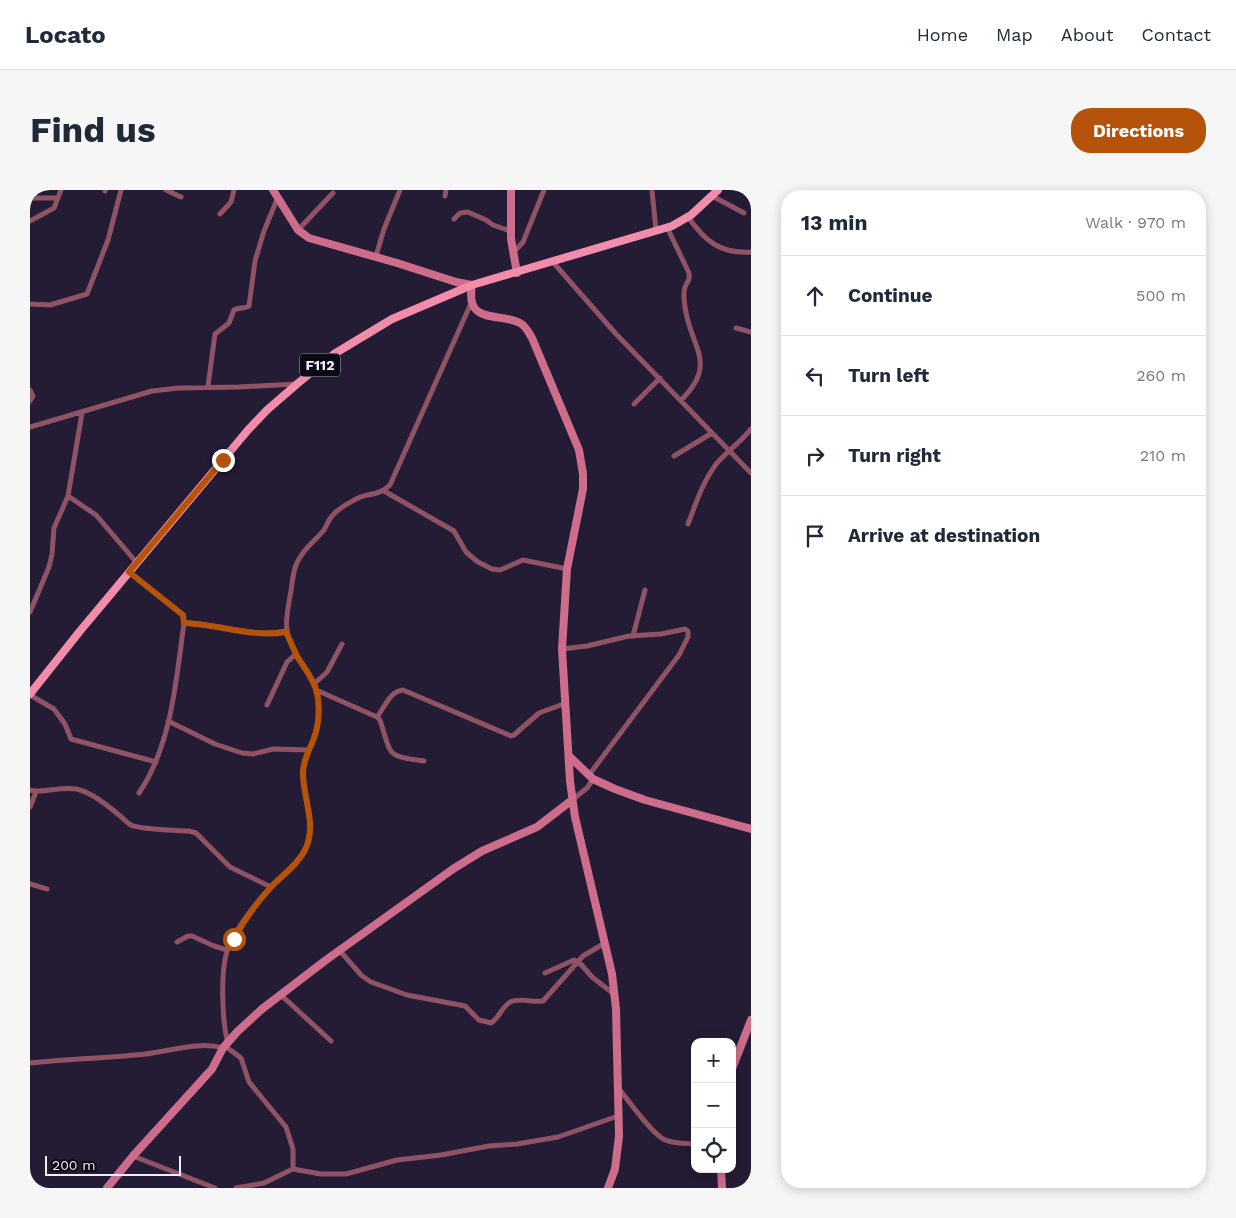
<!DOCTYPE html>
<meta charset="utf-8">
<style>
:root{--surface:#fff;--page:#f6f6f7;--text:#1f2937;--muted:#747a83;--line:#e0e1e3;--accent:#b45309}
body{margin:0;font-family:"Work Sans",sans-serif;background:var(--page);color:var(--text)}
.controls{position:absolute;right:15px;bottom:15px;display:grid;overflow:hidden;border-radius:10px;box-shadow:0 2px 12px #0003}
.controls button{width:45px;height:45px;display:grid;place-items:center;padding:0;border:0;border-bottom:1px solid var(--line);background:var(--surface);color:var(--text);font:25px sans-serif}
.scale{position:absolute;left:15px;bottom:12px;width:136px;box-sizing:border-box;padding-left:5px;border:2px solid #f1eeff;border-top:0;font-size:14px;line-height:18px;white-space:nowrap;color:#f1eeff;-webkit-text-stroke:4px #0b0913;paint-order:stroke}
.stop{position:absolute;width:15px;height:15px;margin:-11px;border:4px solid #b45309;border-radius:50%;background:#fff}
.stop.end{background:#b45309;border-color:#fff;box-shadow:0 1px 5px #0008}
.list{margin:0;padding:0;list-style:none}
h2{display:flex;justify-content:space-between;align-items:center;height:65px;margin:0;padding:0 20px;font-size:21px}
h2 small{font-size:16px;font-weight:400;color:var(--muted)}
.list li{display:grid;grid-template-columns:32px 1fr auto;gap:15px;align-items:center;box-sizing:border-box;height:80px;padding:0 20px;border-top:1px solid var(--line)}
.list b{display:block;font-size:19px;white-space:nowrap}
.list em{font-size:16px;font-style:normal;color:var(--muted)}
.icon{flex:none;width:28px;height:28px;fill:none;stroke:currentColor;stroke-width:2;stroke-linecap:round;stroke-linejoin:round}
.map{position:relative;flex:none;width:721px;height:998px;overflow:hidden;border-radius:20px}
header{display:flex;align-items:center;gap:30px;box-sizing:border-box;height:70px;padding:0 25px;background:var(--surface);border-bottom:1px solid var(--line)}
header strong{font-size:24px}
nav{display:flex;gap:28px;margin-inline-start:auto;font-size:18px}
.intro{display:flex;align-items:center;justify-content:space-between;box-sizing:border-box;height:120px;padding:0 30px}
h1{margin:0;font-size:35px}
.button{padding:12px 22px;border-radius:20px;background:var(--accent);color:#fff;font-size:18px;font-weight:700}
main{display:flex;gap:30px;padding:0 30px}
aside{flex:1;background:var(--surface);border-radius:20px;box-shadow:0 2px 12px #0003}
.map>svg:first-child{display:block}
</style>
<header>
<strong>Locato</strong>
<nav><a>Home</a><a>Map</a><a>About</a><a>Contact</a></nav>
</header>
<div class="intro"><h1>Find us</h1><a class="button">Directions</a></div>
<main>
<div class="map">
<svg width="721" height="998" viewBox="0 0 721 998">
<rect width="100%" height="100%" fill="#231c34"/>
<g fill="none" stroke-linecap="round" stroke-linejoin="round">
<path stroke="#8f5365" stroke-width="5" d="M136,0L151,7
M622,0L626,41
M75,1V0
M415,6L416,0
M682,6L714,23
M0,8H28
M190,24L201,12L204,0
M658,27C675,51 690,64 721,62
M424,29L430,23L438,22L456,30L463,35L480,41
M0,31L24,18L31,0
M637,37L659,83C660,90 658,91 655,97C653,103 654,111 655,117C660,157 689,173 651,210
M268,40L303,3
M483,63L493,52L514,0
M346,66L354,39L370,0
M522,71L586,144L721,283
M0,114L20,115L57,104L78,50L91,0
M706,138L721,142
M178,196L185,144L199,133L204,120C209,117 215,119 219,116L225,71L234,41L248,7
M0,200L3,206L0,211
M604,214L630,188
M0,237L122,201L149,198L209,197L266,194
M644,266L682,243
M354,301L424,341L436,362L448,372L462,379L470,380L493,370L537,379
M38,306L66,325L107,373
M658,334C666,313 673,291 687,273C697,261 711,252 721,239
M99,382L153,425L154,433C146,490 142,554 109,603
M0,422L19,377L22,364L24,338L38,306L52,223
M154,433C189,434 221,448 256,441
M603,446L615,400
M532,459L557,456L599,446L631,444L655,439L658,441V447L649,465L559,585
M284,494L297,482L312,454
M286,500L347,527L350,530C362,566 355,566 394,571
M0,505L24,519L35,534L41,549L126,572
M237,515L257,472L266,464
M347,527C354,518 360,501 373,500L481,546L484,545L509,523L536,513
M138,531L185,554L212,563L223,564L243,559L279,560
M0,600C10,604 32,596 46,599C61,602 77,615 89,625C93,628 96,632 101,635C112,640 145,640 159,641L166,643L200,677L241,697
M542,610L557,598L563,589
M0,617L6,602
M0,694L17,699
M147,752L158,746H162L184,756L197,760
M310,761L332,786L341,792L377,805L435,816L449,830L461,833C469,828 472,817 480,812C490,807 503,813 513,811L553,766L575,753
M515,783L544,770L549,772L562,787L584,804
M251,805L301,851
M198,853C192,833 190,778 198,759C205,739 226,713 241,697C255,681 275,670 279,647C283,624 272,603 273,580C274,568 280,559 284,548C289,535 289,520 288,507C286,492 275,479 267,466C252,440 256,429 261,401C262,393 263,383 266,375C272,360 284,352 294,340C297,335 299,328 304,324C309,318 319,313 326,309C338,302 348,307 360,295L442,111
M195,856L211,868L219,892L256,937L263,959V979
M0,873C39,869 78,868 116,864C141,861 169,851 193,858
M588,898C601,913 617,938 633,949C642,954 655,953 665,954
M103,966L185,998
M206,998L234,993L263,979L291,984H316L367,970L411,965L459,956L487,954L528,947L588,926"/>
<path stroke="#ce6d8b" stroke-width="8" d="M243,0L268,40L279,48L367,73L426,92L442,95C435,135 468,122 490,133C496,136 499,143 502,148L549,260L553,284V299L537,379L532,459L540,591L545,627L582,784L586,819L589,946L585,979L578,998
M481,0V49L487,83
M539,566L563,589L585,599L615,610L721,639
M702,879L721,830
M691,979L692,998
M77,998L103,966L182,879L193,858L207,842L232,819L296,770L423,679L452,661L507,637L542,610"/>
<path stroke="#f18caa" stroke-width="8" d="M0,504L50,441L218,240L237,220L267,194L304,164L362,129L442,95L642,36L661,25L688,0"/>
</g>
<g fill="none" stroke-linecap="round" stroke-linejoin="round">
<path stroke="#b45309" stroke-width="6" d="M193,270L99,382L153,425L154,433C189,434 221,448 256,442C260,450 263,458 267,466C274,478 284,489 287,503C290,517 289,535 284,548C280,559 274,568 273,581C272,607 288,634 275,660C268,674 253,685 242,696C227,712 214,730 204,749"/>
</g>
<g text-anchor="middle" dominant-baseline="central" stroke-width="4" stroke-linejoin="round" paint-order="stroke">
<rect fill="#0b0913" stroke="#aca9b8" stroke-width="1" x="270" y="163.5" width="40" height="23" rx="4"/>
<g font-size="14" font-weight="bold" fill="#f1eeff">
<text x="290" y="175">F112</text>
</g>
</g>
</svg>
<div class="controls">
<button>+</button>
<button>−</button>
<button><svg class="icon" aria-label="locate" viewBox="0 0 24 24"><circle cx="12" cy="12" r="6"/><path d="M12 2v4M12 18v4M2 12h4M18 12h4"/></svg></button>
</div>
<div class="scale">200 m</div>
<div class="stop" style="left:204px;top:749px"></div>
<div class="stop end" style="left:193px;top:270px"></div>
</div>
<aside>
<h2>13 min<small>Walk · 970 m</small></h2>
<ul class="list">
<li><svg class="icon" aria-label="ahead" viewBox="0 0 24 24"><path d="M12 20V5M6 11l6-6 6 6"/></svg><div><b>Continue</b></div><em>500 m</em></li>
<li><svg class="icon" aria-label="left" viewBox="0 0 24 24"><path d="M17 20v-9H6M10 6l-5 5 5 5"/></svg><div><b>Turn left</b></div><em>260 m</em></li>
<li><svg class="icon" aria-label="right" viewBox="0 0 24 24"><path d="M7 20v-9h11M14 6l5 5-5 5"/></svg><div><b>Turn right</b></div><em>210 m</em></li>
<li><svg class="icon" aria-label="arrive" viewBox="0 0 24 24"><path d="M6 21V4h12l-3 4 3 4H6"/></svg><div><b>Arrive at destination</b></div></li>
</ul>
</aside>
</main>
